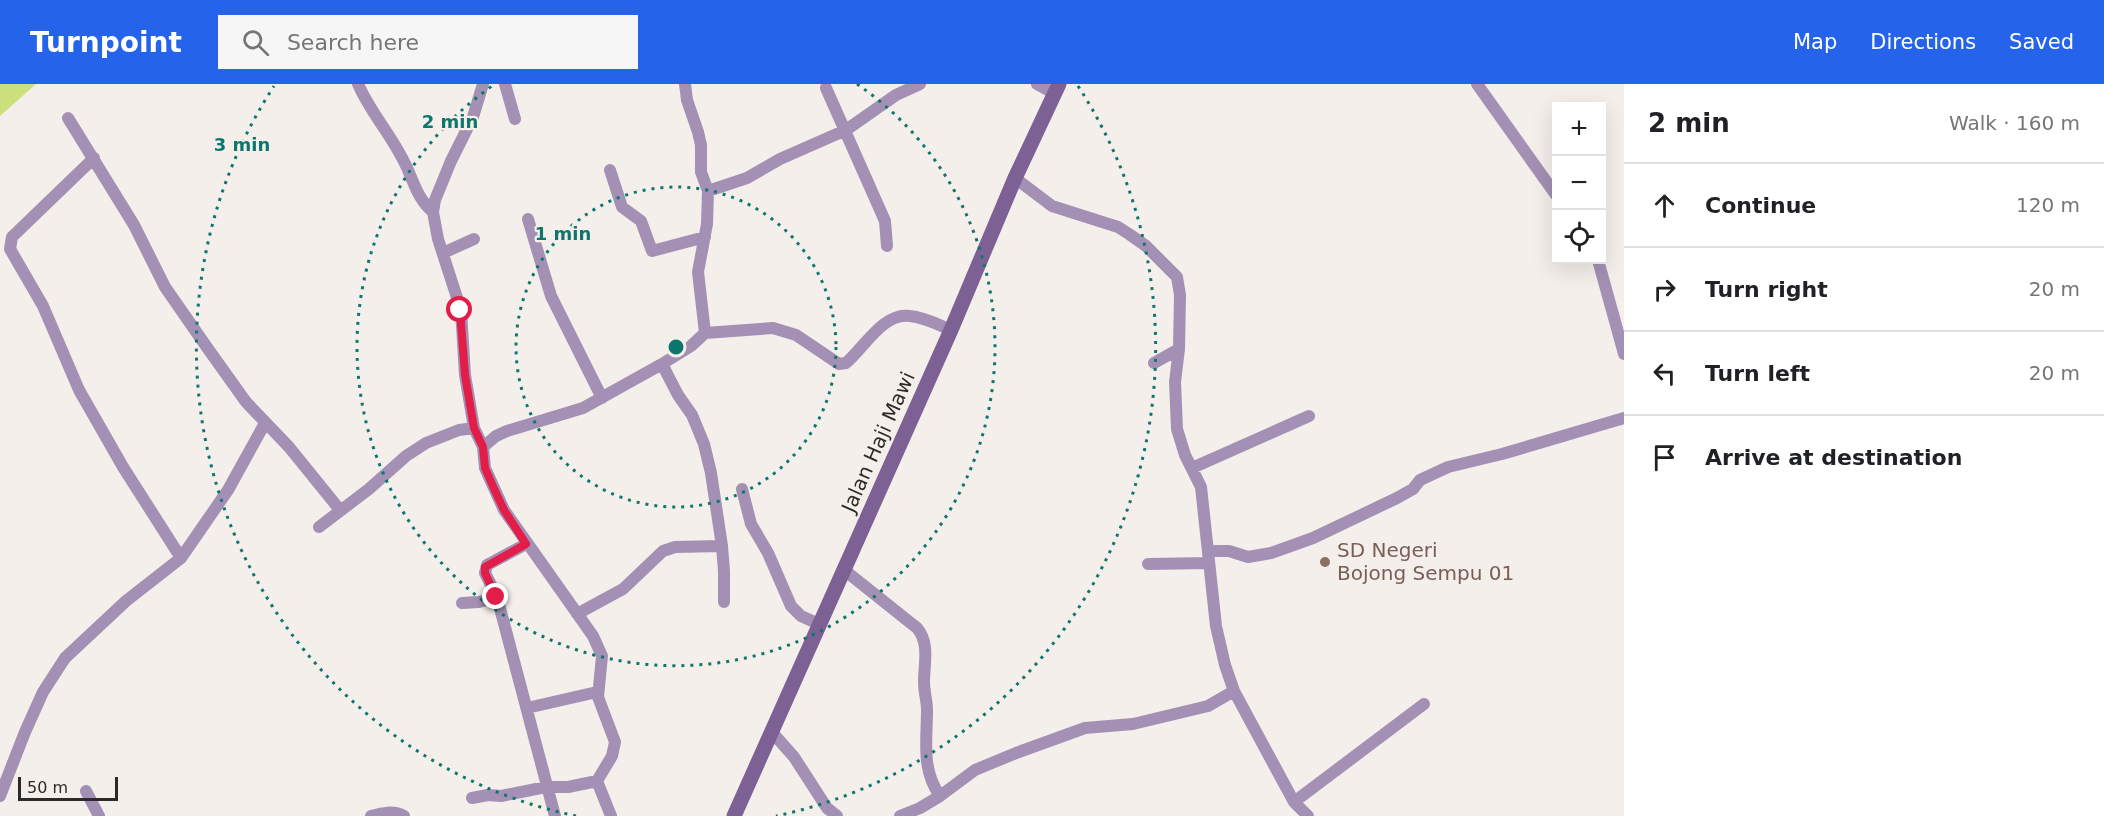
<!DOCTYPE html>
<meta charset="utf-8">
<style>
:root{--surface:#fff;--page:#f6f6f6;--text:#202124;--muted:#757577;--line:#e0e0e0;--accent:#2563eb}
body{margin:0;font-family:"DejaVu Sans",sans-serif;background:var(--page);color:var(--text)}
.controls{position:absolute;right:18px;top:18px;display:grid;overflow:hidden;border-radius:0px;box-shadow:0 6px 24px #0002}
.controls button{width:54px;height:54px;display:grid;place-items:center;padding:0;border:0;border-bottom:2px solid var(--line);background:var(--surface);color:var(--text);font:30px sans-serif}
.scale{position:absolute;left:18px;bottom:15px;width:100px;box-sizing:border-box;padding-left:6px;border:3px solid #2c2a28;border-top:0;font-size:16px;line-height:21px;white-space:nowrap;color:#2c2a28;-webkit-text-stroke:4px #f4efeb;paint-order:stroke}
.stop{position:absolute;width:18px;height:18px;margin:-14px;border:4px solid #e11d48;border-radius:50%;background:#fff}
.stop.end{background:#e11d48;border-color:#fff;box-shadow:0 2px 6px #0008}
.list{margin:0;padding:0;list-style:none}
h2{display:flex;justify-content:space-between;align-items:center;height:78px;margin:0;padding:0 24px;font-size:26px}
h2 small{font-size:20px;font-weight:400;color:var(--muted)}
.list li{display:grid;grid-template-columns:39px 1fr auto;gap:18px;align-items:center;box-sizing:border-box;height:84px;padding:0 24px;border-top:2px solid var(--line)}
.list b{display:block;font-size:22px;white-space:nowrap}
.list em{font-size:20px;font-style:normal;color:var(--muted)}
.icon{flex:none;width:33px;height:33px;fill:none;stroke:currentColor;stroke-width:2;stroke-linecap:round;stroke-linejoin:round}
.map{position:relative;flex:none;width:1624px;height:732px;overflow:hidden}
header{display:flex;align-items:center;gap:36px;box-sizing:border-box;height:84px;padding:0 30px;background:var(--accent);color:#fff}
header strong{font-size:28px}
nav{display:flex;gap:33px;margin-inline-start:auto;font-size:21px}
.search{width:420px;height:54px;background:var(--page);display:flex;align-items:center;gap:15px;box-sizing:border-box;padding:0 21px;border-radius:0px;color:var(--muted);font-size:22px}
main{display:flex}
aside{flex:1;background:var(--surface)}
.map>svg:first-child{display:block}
</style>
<header>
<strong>Turnpoint</strong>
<div class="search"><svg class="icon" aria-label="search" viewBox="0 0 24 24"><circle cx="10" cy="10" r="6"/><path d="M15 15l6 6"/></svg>Search here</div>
<nav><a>Map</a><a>Directions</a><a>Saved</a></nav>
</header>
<main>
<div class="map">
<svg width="1624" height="732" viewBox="0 0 1624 732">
<rect width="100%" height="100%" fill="#f4efeb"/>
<path fill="#cce17e" d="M0,0H36L0,32Z"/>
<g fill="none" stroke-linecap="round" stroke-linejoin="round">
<path stroke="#a390b4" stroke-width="12" d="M358,0C369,26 388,47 401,72C413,92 415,113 433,128
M505,0L515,35
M685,0L687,16L698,48L701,61V88L708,107L707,140L698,188L705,249
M1037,0L1055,10
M1477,0L1556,111
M826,4L885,137L887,162
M68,34L134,141L165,203L206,262L246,318L289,363L340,426
M94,74L12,153L10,165L43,222L79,306L123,383L181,474
M610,86L622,123L641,137L652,167L705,153
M1015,94L1052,122L1118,143L1129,150L1146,162L1177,193L1180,211L1179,265L1175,298L1177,345L1185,371L1201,403L1216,542L1225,581L1234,607L1294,718L1308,732
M708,107L747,94L780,75L846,46L896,11L920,0
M528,135L551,212L602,314
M443,169L474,155
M1598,176L1624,270
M1154,279L1179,265
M662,280L678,311L692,331L704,360L711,389L722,462L724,487V518
M483,363L496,352L507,347L583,324L662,280L691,262L705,249L773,244L796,251L839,280L846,279C864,264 883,228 910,232C924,233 939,241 951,246
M1192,384L1309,332
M742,405L751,440L768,469L791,522L801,532L819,540
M319,443L369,405L406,372L426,359L459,346L474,344
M526,460L487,481L485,489L497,513L555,732
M1208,467H1229L1248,473L1271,469L1313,454L1397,414L1413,405L1420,396L1448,383L1502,370L1624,334
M1148,480L1209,479
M843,485L917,544C930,559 924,580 924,598C924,608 927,617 927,626C927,657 921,685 940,712
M462,519L479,518L497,513
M577,530L623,505L663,467L675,463L722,462
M527,624L597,608
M771,647L794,673L827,724L837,732
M597,697L611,732
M86,707L99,732
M0,712L25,648L43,608L65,574L126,517L181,474L228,406L265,339
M472,714L488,711L501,712L546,703H568L597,697L612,672L615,658L598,613L602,572L593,552L504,426L485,384L483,363L474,344L465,291L461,226L438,155L433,128L435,116L451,77L473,33L483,0
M1294,718L1424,620
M371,732C382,729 393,726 404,732
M900,732L920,724L940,712L975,686L1016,669L1085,644L1133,640L1208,622L1234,607"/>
<path stroke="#7d6195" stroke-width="15" d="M734,732L951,246L1015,94L1059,0"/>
</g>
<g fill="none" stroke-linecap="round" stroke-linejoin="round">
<path stroke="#e11d48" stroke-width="8" d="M460,226L465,291L474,344L483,363L485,384L495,407L504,426L526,460L485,483V489L496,513"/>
</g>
<g fill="none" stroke="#0f766e" stroke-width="3" stroke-dasharray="3 6">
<circle cx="676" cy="263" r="160"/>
<path d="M857 0A319 319 0 1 1 495 0"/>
<path d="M576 732A479 479 0 0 1 274 2M1078 2A479 479 0 0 1 776 732"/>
</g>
<circle fill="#8d6e63" stroke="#f4efeb" stroke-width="2" cx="1325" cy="478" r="6"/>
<g text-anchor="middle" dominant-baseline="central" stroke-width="4.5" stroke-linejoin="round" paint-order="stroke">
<g font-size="20" fill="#2c2a28" stroke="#f4efeb">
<text transform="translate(878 358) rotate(-66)">Jalan Haji Mawi</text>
</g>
<g font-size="20" fill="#785e54" stroke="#f4efeb" text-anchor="start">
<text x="1337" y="466">SD Negeri<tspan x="1337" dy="23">Bojong Sempu 01</tspan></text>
</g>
</g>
<circle cx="676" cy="263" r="9" fill="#0f766e" stroke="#f4efeb" stroke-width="3"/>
<g font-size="18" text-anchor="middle" font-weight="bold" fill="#0f766e" stroke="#f4efeb" stroke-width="4.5" stroke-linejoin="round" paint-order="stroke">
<text x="450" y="44">2 min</text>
<text x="242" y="67">3 min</text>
<text x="563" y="156">1 min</text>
</g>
</svg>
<div class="controls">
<button>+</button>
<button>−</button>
<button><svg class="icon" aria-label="locate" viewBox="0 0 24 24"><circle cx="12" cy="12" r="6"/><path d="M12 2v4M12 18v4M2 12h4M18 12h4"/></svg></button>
</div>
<div class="scale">50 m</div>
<div class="stop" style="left:460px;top:226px"></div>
<div class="stop end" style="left:496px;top:513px"></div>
</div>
<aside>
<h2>2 min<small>Walk · 160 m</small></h2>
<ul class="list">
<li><svg class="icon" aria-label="ahead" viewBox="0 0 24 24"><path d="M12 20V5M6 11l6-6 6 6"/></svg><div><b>Continue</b></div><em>120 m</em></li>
<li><svg class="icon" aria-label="right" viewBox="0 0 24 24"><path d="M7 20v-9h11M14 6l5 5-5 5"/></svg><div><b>Turn right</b></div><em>20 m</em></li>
<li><svg class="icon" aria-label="left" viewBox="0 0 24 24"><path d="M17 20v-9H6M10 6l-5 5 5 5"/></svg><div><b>Turn left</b></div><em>20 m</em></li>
<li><svg class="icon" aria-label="arrive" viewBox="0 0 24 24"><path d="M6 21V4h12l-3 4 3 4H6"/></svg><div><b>Arrive at destination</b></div></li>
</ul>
</aside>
</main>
